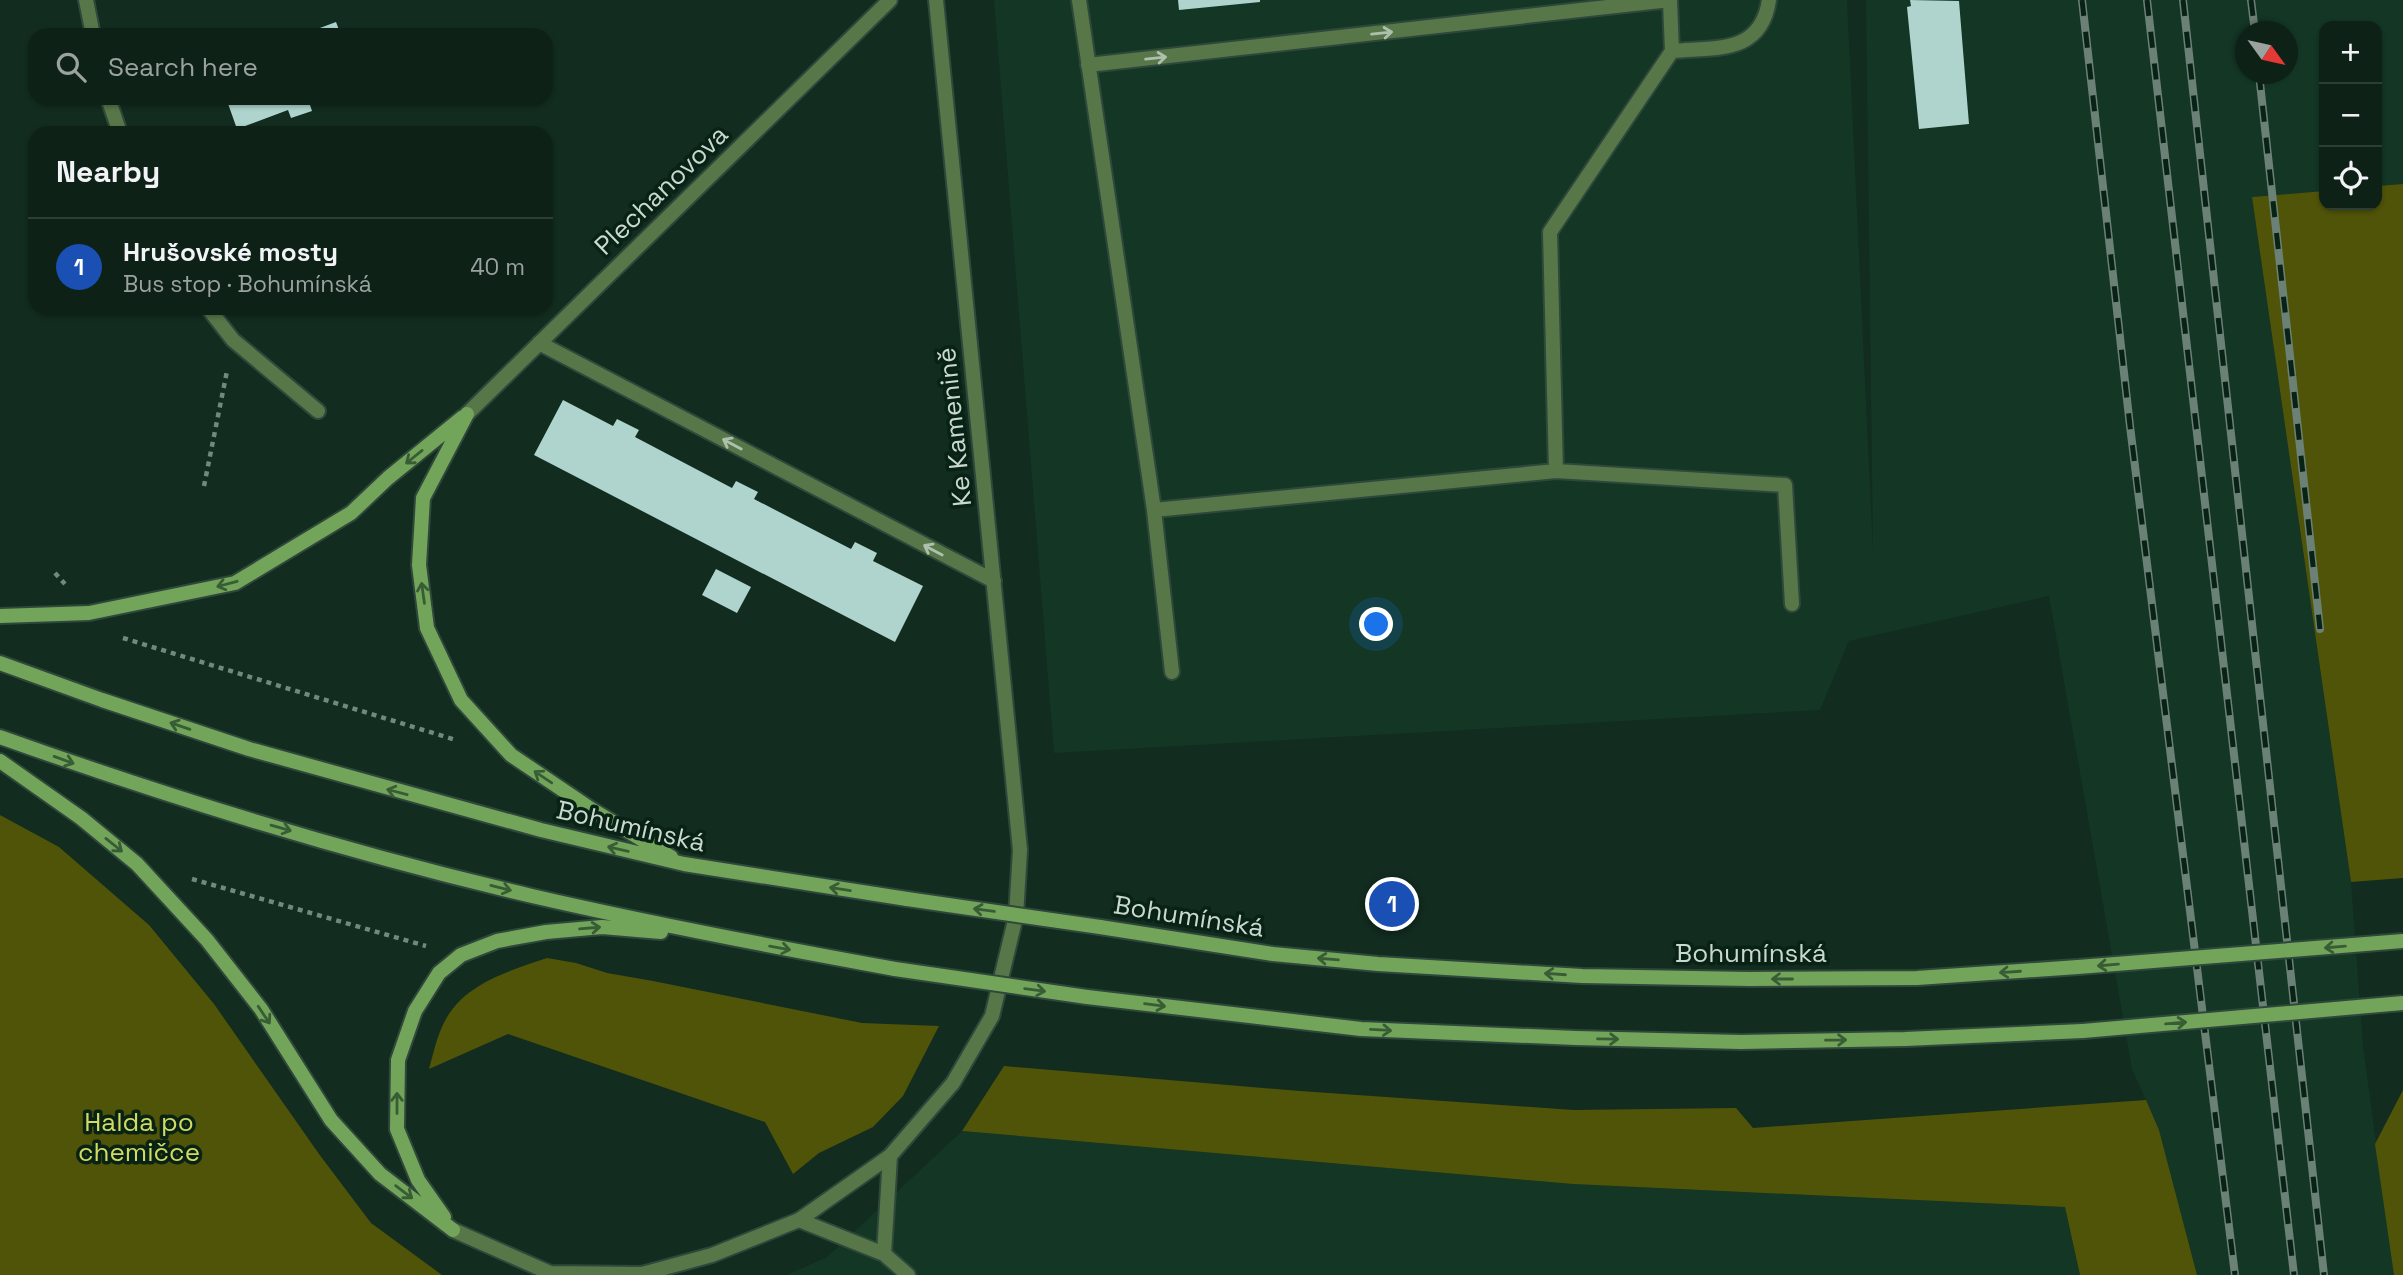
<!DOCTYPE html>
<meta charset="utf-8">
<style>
:root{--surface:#0e2117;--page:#1c2e24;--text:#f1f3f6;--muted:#9ba3a1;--line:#2e3e36;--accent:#b45309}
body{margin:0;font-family:"Space Grotesk",sans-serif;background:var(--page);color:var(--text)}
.controls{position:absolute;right:21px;top:21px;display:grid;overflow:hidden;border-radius:14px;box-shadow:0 2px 5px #0004}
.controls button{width:63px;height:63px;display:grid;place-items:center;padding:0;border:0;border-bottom:2px solid var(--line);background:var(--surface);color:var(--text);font:35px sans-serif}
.compass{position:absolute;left:2235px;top:21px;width:63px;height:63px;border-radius:50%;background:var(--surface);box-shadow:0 2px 5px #0004;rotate:123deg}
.you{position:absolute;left:1377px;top:625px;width:24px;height:24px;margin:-18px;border:5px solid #fff;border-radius:50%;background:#1a73e8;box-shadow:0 0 0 10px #1a73e833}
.badge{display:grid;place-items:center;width:46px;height:46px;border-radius:50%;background:var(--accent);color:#fff;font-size:23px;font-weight:700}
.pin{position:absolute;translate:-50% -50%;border:4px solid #fff;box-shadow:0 2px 7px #0006}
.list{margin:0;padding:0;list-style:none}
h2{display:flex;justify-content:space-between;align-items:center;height:91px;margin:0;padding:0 28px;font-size:30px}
h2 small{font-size:23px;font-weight:400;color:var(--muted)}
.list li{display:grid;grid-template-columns:46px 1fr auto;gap:21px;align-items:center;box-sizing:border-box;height:98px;padding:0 28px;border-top:2px solid var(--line)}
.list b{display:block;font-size:26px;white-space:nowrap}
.list p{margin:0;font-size:23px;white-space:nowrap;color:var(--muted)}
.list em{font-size:23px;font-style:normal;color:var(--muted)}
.icon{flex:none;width:38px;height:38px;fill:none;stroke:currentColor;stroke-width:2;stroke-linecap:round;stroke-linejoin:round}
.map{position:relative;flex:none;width:2403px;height:1275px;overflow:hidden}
.search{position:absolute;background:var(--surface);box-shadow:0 2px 5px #0004;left:28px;top:28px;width:525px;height:77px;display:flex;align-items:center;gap:18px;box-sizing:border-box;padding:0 24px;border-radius:21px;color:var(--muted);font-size:26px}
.panel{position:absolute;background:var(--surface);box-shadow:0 2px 5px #0004;left:28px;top:126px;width:525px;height:189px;border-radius:21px}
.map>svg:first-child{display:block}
</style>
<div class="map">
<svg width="2403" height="1275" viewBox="0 0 2403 1275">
<rect width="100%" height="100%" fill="#122c1f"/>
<path fill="#133625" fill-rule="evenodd" d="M994,0H1847L1873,551L1866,0H2403V184L2377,186V26H2324V191L2252,197L2351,882L2363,1046L2394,1275H2197L2159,1130L2132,1069L2049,596L1849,641L1820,710L1054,753ZM2246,32H2288V74H2246Z
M962,1131L1573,1184L2065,1207L2080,1275H787L827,1257Z"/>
<path fill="#505408" d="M2403,184V878L2351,882L2252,197L2324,191V205H2377V186Z
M0,815L59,847L149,925L214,1004L319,1154L371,1223L442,1275H0Z
M547,958L576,963L607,973L653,981L862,1023L939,1026L903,1096L873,1127L819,1153L793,1174L765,1122L508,1034L429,1069C433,1055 436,1040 442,1027C460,985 506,972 547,958Z
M1004,1066L1300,1091L1574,1110L1736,1108L1753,1128L2146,1100L2159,1130L2197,1275H2080L2065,1207L1573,1184L962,1131Z
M2403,1090V1275H2394L2375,1144Z"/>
<path fill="#aed4cd" d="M1178,0H1260V2L1179,10Z
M1910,0L1959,1L1969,124L1919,129L1907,7L1911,6Z
M336,22L341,35H301Z
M226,98H318L309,102L312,111L291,118L288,110L237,129Z
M390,308H404L397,315Z
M563,400L613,426L617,419L639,430L635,437L732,488L736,481L758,492L754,499L851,549L855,542L877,553L873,561L923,586L895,642L534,455Z
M716,569L751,587L737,613L702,595Z"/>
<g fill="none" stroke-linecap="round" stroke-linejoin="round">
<g stroke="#2f483b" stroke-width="18">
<path id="service" d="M1079,0L1154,510L1172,672
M1672,51C1715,47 1761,55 1769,0
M1088,65L1670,0
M1556,471L1785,485L1792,604
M1154,510L1556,471L1550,232L1672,51L1670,1
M799,1220L884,1254L908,1275
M884,1254L890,1156"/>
</g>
<g stroke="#2f483b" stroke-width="18">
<path id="minor" d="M86,0L93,35
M108,98L120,133
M208,308L233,340L318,411
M539,343L994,581
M467,414L890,0
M453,1230L550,1273L642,1274L712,1255L799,1220L890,1156L953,1083L992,1016L1016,916L1020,850L936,0"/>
</g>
<g stroke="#2f483b" stroke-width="18">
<path id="secondary" d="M467,414L423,498L419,565L427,628L461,700L511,755L591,809L671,857
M0,616L89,613L235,583L351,513L388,478L463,417
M0,663L102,700L249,749L541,830L684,864L907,899
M0,737C174,799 352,854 532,896C653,924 774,947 895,969
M0,761L81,818L137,864L207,940L261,1009L331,1120L380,1174L453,1230
M1100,927L1273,954L1378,964L1582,976L1749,979L1917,978L2078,967
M1087,997L1361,1029L1576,1038L1741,1042L1905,1039L2083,1031
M444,1217L418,1180L397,1129L398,1060L415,1011L439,973L461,955L497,941L546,932L602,927L661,932"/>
</g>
<path stroke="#74897e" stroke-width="4.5" stroke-dasharray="5 5" stroke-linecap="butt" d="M204,486L227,371
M55,573L65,584
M123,638L456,740
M192,879L426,946"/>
<use href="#service" stroke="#577749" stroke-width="14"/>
<use href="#minor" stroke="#577749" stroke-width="14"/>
<use href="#secondary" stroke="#72a55a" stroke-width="14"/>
<g stroke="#6c8176" stroke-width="8">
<path id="rail" d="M2082,0L2130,426L2235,1275
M2147,0L2294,1275
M2183,0L2324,1275
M2251,0L2255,32
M2259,74L2320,629"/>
</g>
<use href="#rail" stroke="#082216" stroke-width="5" stroke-dasharray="16" stroke-linecap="butt"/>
<g stroke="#2f483b" stroke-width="18" stroke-linecap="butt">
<path id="secondary-bridge" d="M907,899L1100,927
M2078,967L2403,941
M895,969L1087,997
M2083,1031L2403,1003"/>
</g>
<use href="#secondary-bridge" stroke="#72a55a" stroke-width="14"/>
</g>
<defs><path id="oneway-shaft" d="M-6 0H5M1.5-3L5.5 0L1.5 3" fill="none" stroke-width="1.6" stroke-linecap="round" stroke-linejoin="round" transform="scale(1.75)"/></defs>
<g stroke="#adc0ae">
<use href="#oneway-shaft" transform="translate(1382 33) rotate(-6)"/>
<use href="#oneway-shaft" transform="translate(1156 58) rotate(-6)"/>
<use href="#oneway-shaft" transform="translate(732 444) rotate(-152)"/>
<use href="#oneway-shaft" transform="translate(933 550) rotate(-152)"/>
</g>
<g stroke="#385d35">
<use href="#oneway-shaft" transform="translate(414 457) rotate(141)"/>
<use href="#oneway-shaft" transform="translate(227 584) rotate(165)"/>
<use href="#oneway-shaft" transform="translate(423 593) rotate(-98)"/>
<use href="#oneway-shaft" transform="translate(180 726) rotate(-161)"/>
<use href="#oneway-shaft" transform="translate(64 760) rotate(20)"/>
<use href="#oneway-shaft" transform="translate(543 777) rotate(-146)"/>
<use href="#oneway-shaft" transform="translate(397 792) rotate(-165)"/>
<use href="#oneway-shaft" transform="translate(281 828) rotate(16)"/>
<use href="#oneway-shaft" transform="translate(114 845) rotate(39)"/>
<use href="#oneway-shaft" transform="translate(618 849) rotate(-167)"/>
<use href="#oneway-shaft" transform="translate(501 888) rotate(14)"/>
<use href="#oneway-shaft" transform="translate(840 889) rotate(-171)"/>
<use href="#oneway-shaft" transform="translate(984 910) rotate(-172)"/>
<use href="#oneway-shaft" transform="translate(590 928) rotate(-5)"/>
<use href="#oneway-shaft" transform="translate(2335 947) rotate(175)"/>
<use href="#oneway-shaft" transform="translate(780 948) rotate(10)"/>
<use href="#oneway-shaft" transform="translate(1328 959) rotate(-175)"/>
<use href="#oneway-shaft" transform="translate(2108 965) rotate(175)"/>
<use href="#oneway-shaft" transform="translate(2010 972) rotate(176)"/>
<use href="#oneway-shaft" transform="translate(1555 974) rotate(-176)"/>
<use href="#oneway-shaft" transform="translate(1782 979) rotate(180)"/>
<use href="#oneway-shaft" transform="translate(1035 990) rotate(8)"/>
<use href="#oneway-shaft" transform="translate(1155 1005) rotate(7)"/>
<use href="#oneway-shaft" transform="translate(264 1015) rotate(56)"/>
<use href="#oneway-shaft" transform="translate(2176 1023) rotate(-5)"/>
<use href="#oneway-shaft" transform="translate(1381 1030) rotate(3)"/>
<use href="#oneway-shaft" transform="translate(1608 1039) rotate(1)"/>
<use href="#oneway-shaft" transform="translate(1836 1040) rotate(-1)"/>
<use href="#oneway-shaft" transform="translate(397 1103) rotate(-90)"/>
<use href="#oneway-shaft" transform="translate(404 1192) rotate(37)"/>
</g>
<g text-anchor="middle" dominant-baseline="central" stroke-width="7" stroke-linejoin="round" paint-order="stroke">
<g font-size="26" fill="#cad9d0" stroke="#082216">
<text transform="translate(661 190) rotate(-44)">Plechanovova</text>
<text transform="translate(954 427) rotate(-96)">Ke Kamenině</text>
<text transform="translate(631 826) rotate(13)">Bohumínská</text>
<text transform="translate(1189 916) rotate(9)">Bohumínská</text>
<text x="1751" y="953">Bohumínská</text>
</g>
<g font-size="26" fill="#d1da61" stroke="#082216">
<text x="139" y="1122">Halda po<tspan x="139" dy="30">chemičce</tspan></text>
</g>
</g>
</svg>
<div class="controls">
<button>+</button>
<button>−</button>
<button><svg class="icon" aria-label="locate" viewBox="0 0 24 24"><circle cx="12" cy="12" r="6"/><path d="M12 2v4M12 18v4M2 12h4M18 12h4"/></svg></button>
</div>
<svg class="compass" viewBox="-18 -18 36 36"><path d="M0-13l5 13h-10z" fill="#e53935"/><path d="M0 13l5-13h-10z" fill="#9ba3a1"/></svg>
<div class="you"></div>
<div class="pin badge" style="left:1392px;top:904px;background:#1a4fb4">1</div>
<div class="search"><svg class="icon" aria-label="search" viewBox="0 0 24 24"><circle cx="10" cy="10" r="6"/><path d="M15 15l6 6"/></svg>Search here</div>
<section class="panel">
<h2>Nearby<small></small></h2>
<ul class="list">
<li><span class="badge" style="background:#1a4fb4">1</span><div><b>Hrušovské mosty</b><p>Bus stop · Bohumínská</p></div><em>40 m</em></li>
</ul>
</section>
</div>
